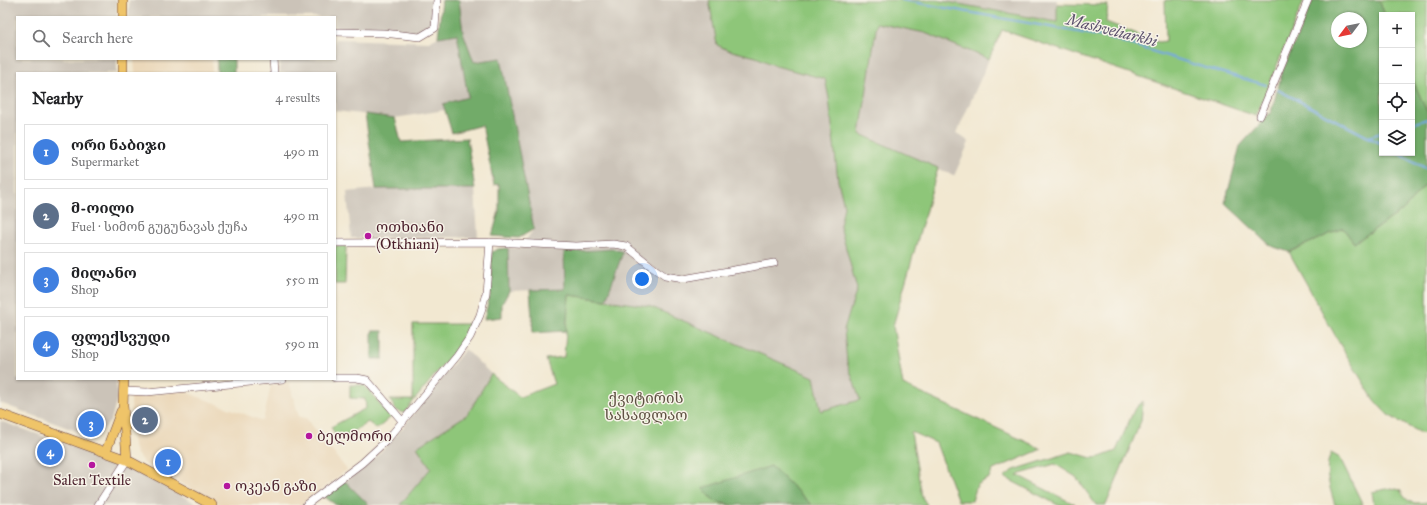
<!DOCTYPE html>
<meta charset="utf-8">
<style>
:root{--surface:#fff;--page:#f2f2f2;--text:#202124;--muted:#757577;--line:#e0e0e0;--accent:#0f766e}
body{margin:0;font-family:"IM FELL Great Primer","Noto Serif Georgian",serif;background:var(--page);color:var(--text)}
.controls{position:absolute;right:12px;top:12px;display:grid;overflow:hidden;border-radius:0px;box-shadow:0 1px 3px #0004}
.controls button{width:36px;height:36px;display:grid;place-items:center;padding:0;border:0;border-bottom:1px solid var(--line);background:var(--surface);color:var(--text);font:20px sans-serif}
.compass{position:absolute;left:1331px;top:12px;width:36px;height:36px;border-radius:50%;background:var(--surface);box-shadow:0 1px 3px #0004;rotate:238deg}
.you{position:absolute;left:642px;top:279px;width:14px;height:14px;margin:-10px;border:3px solid #fff;border-radius:50%;background:#1a73e8;box-shadow:0 0 0 6px #1a73e833}
.badge{display:grid;place-items:center;width:26px;height:26px;border-radius:50%;background:var(--accent);color:#fff;font-size:13px;font-weight:700}
.pin{position:absolute;translate:-50% -50%;border:2px solid #fff;box-shadow:0 1px 4px #0006}
.list{margin:0;padding:0;list-style:none}
h2{display:flex;justify-content:space-between;align-items:center;height:52px;margin:0;padding:0 16px;font-size:17px}
h2 small{font-size:13px;font-weight:400;color:var(--muted)}
.list li{display:grid;grid-template-columns:26px 1fr auto;gap:12px;align-items:center;box-sizing:border-box;height:56px;margin:0 8px 8px;padding:0 8px;border:1px solid var(--line);border-radius:0px}
.list b{display:block;font-size:15px;white-space:nowrap}
.list p{margin:0;font-size:13px;white-space:nowrap;color:var(--muted)}
.list em{font-size:13px;font-style:normal;color:var(--muted)}
.icon{flex:none;width:22px;height:22px;fill:none;stroke:currentColor;stroke-width:2;stroke-linecap:round;stroke-linejoin:round}
.map{position:relative;flex:none;width:1427px;height:505px;overflow:hidden}
.search{position:absolute;background:var(--surface);box-shadow:0 1px 3px #0004;left:16px;top:16px;width:320px;height:44px;display:flex;align-items:center;gap:10px;box-sizing:border-box;padding:0 14px;border-radius:0px;color:var(--muted);font-size:15px}
.panel{position:absolute;background:var(--surface);box-shadow:0 1px 3px #0004;left:16px;top:72px;width:320px;height:308px;border-radius:0px}
.map>svg:first-child{display:block}
</style>
<div class="map">
<svg width="1427" height="505" viewBox="0 0 1427 505">
<rect width="100%" height="100%" fill="#f7f3e8"/>
<filter id="ink" filterUnits="userSpaceOnUse"><feTurbulence type="fractalNoise" baseFrequency=".025" numOctaves="2"/><feDisplacementMap in="SourceGraphic" scale="8" xChannelSelector="R" yChannelSelector="G"/><feConvolveMatrix kernelMatrix="1 2 1 2 8 2 1 2 1" color-interpolation-filters="sRGB"/></filter>
<filter id="wash" filterUnits="userSpaceOnUse"><feTurbulence type="fractalNoise" baseFrequency=".012" numOctaves="4" result="noise"/><feDisplacementMap in="SourceGraphic" scale="16" xChannelSelector="R" yChannelSelector="G"/><feGaussianBlur stdDeviation="0.9" result="paint"/><feColorMatrix in="noise" values="0 0 0 0 0 0 0 0 0 0 0 0 0 0 0 0 0 1.4 0 .05"/><feComposite in="paint" operator="in"/></filter>
<g filter="url(#wash)">
<rect width="100%" height="100%" fill="#f2e8d1"/>
<path fill="#ebd8ba" d="M134,59H212V73H135Z
M289,382L299,417L306,418L347,470L301,505H221L145,464L136,453L132,439L131,397L183,391L263,421L271,385Z"/>
<path fill="#cbc3b8" d="M0,0H117V17H17V59H117V73H17V379H116L117,399L111,420L98,436H90L0,403Z
M129,0H435L433,25L417,33L335,28V17H129Z
M459,0H709L717,45L728,50L756,57L776,66L825,79L829,98L838,181L844,206L840,226L857,289L844,329L847,361L860,400L821,411L649,306L606,300L623,252H564L565,289L509,291L508,248H520L534,229L501,58L474,62L463,32Z
M937,0H1057V22Z
M877,23L925,33L989,59L957,133L969,142L954,176L860,134Z
M457,33L468,97L443,104L445,110L395,118L335,111V73H280V59H335V39L429,42L438,37Z
M376,189H475L478,237L351,238L347,192Z
M465,349L491,374L468,414L418,447L431,468L400,505H369L345,481L376,457L401,430Z
M0,421L120,463L199,505H0Z"/>
<path fill="#8ec679" stroke="#6c7252" d="M709,0H937L1057,22V4L1108,5L1106,22L1158,42L1166,41L1165,0H1304L1256,116L1002,30L989,59L925,33L877,23L860,134L938,168L893,326L903,385L1042,449L993,470L989,478L977,485L972,501H958L936,443L911,432L922,497L927,505H812L771,466L714,501L732,505H400L431,468L417,447L468,414L491,374L520,397L554,384L546,359L564,357L569,295L649,306L814,377L821,411L860,400L847,362L844,329L857,289L840,226L844,206L838,181L829,98L825,79L776,66L756,57L728,50L717,45Z
M1379,0H1427V112L1412,78V15H1385Z
M1427,183V434L1420,433L1388,415L1374,400L1341,346L1289,252L1343,228L1354,243L1402,211Z
M335,246H346L345,284H335Z
M413,324H471L460,344L404,413L396,410L390,400H413Z
M350,385H364L391,417L377,429L368,422L339,441L331,427L366,408L365,399L350,398Z
M1143,401L1141,421L1106,505H1096L1076,477L1055,464L1017,475L1076,505H1058L1004,477L1014,470L1071,452L1092,458L1100,457L1116,451L1134,410Z
M1331,453L1340,458L1363,505H1335C1330,488 1323,470 1331,453Z
M1391,488L1400,490C1408,504 1412,504 1427,502V505H1374L1372,492Z"/>
<path fill="#72ab69" stroke="#5e654a" fill-rule="evenodd" d="M442,0H459L463,32L474,62L501,58L534,229L519,238L492,236L499,211V184L494,185L482,125L452,133L443,104L468,97L457,34L438,37Z
M1313,0H1379L1385,15H1382V153H1412V78L1427,112V183L1402,211L1354,243L1343,228L1289,252L1271,246L1225,203L1240,146L1271,112L1283,70ZM1337,18H1361V42H1337Z
M217,59H234V73H217Z
M365,114L395,118L401,142L467,138L475,189H376Z
M508,248L509,291L502,304V317L484,319L490,295L492,252L498,249Z
M614,249L623,252L606,300L569,295L566,331L533,333L530,290L565,289L564,252Z
M372,331H383V359H372Z
M771,466L812,505H732L714,501L703,488Z
M345,481L369,505H336L322,495Z"/>
<g fill="none" stroke-linecap="round" stroke-linejoin="round">
<path stroke="#76a7e1" stroke-width="2" d="M902,0L1110,38L1199,66L1266,85
M1278,90L1368,137L1381,133
M1412,124L1427,119
M1368,137L1382,144
M1398,153L1427,169"/>
</g>
</g>
<g filter="url(#ink)">
<g fill="none" stroke-linecap="round" stroke-linejoin="round">
<g stroke="#633d44" stroke-width="8">
<path id="minor" d="M335,32L383,33L420,37L435,28L437,0
M273,59L274,73
M1260,116L1308,0
M335,243L490,242L576,246L613,244L626,246L656,270L665,276L683,279L774,263
M335,378H357L367,380L403,422
M124,391L147,392L283,379
M98,505L127,460
M306,505L362,463L387,440L457,356L470,337L480,315L486,293L490,242"/>
</g>
<g stroke="#633d44" stroke-width="10">
<path id="major" d="M123,0V17
M123,59V73
M124,379L123,405L127,460
M0,414L127,460L212,505
M106,451L121,411"/>
</g>
<use href="#minor" stroke="#fff" stroke-width="7"/>
<use href="#major" stroke="#efc469" stroke-width="9"/>
</g>
</g>
<g fill="#b5179e" stroke="#f7f3e8" stroke-width="1.5">
<circle cx="368" cy="236" r="4"/>
<circle cx="309" cy="436" r="4"/>
<circle cx="92" cy="465" r="4"/>
<circle cx="227" cy="486" r="4"/>
</g>
<g text-anchor="middle" dominant-baseline="central" stroke-width="3" stroke-linejoin="round" paint-order="stroke">
<g font-size="15" fill="#4a1f2b" stroke="#f7f3e8" text-anchor="start">
<text x="376" y="227">ოთხიანი<tspan x="376" dy="17">(Otkhiani)</tspan></text>
<text x="317" y="436">ბელმორი</text>
<text x="92" y="480" text-anchor="middle">Salen Textile</text>
<text x="235" y="486">ოკეან გაზი</text>
</g>
<g font-size="15" fill="#5e5142" stroke="#f7f3e8">
<text x="646" y="398">ქვიტირის<tspan x="646" dy="17">სასაფლაო</tspan></text>
</g>
<g font-size="16" font-style="italic" fill="#594f6b" stroke="#f7f3e8">
<text transform="translate(1112 30) rotate(14)">Mashveliarkhi</text>
</g>
</g>
</svg>
<div class="controls">
<button>+</button>
<button>−</button>
<button><svg class="icon" aria-label="locate" viewBox="0 0 24 24"><circle cx="12" cy="12" r="6"/><path d="M12 2v4M12 18v4M2 12h4M18 12h4"/></svg></button>
<button><svg class="icon" aria-label="layers" viewBox="0 0 24 24"><path d="M12 4l9 5-9 5-9-5zM3 14l9 5 9-5"/></svg></button>
</div>
<svg class="compass" viewBox="-18 -18 36 36"><path d="M0-13l5 13h-10z" fill="#e53935"/><path d="M0 13l5-13h-10z" fill="#757577"/></svg>
<div class="you"></div>
<div class="pin badge" style="left:168px;top:462px;background:#3f7fe0">1</div>
<div class="pin badge" style="left:145px;top:420px;background:#5c6f8a">2</div>
<div class="pin badge" style="left:91px;top:424px;background:#3f7fe0">3</div>
<div class="pin badge" style="left:50px;top:452px;background:#3f7fe0">4</div>
<div class="search"><svg class="icon" aria-label="search" viewBox="0 0 24 24"><circle cx="10" cy="10" r="6"/><path d="M15 15l6 6"/></svg>Search here</div>
<section class="panel">
<h2>Nearby<small>4 results</small></h2>
<ul class="list">
<li><span class="badge" style="background:#3f7fe0">1</span><div><b>ორი ნაბიჯი</b><p>Supermarket</p></div><em>490 m</em></li>
<li><span class="badge" style="background:#5c6f8a">2</span><div><b>მ-ოილი</b><p>Fuel · სიმონ გუგუნავას ქუჩა</p></div><em>490 m</em></li>
<li><span class="badge" style="background:#3f7fe0">3</span><div><b>მილანო</b><p>Shop</p></div><em>550 m</em></li>
<li><span class="badge" style="background:#3f7fe0">4</span><div><b>ფლექსვუდი</b><p>Shop</p></div><em>590 m</em></li>
</ul>
</section>
</div>
